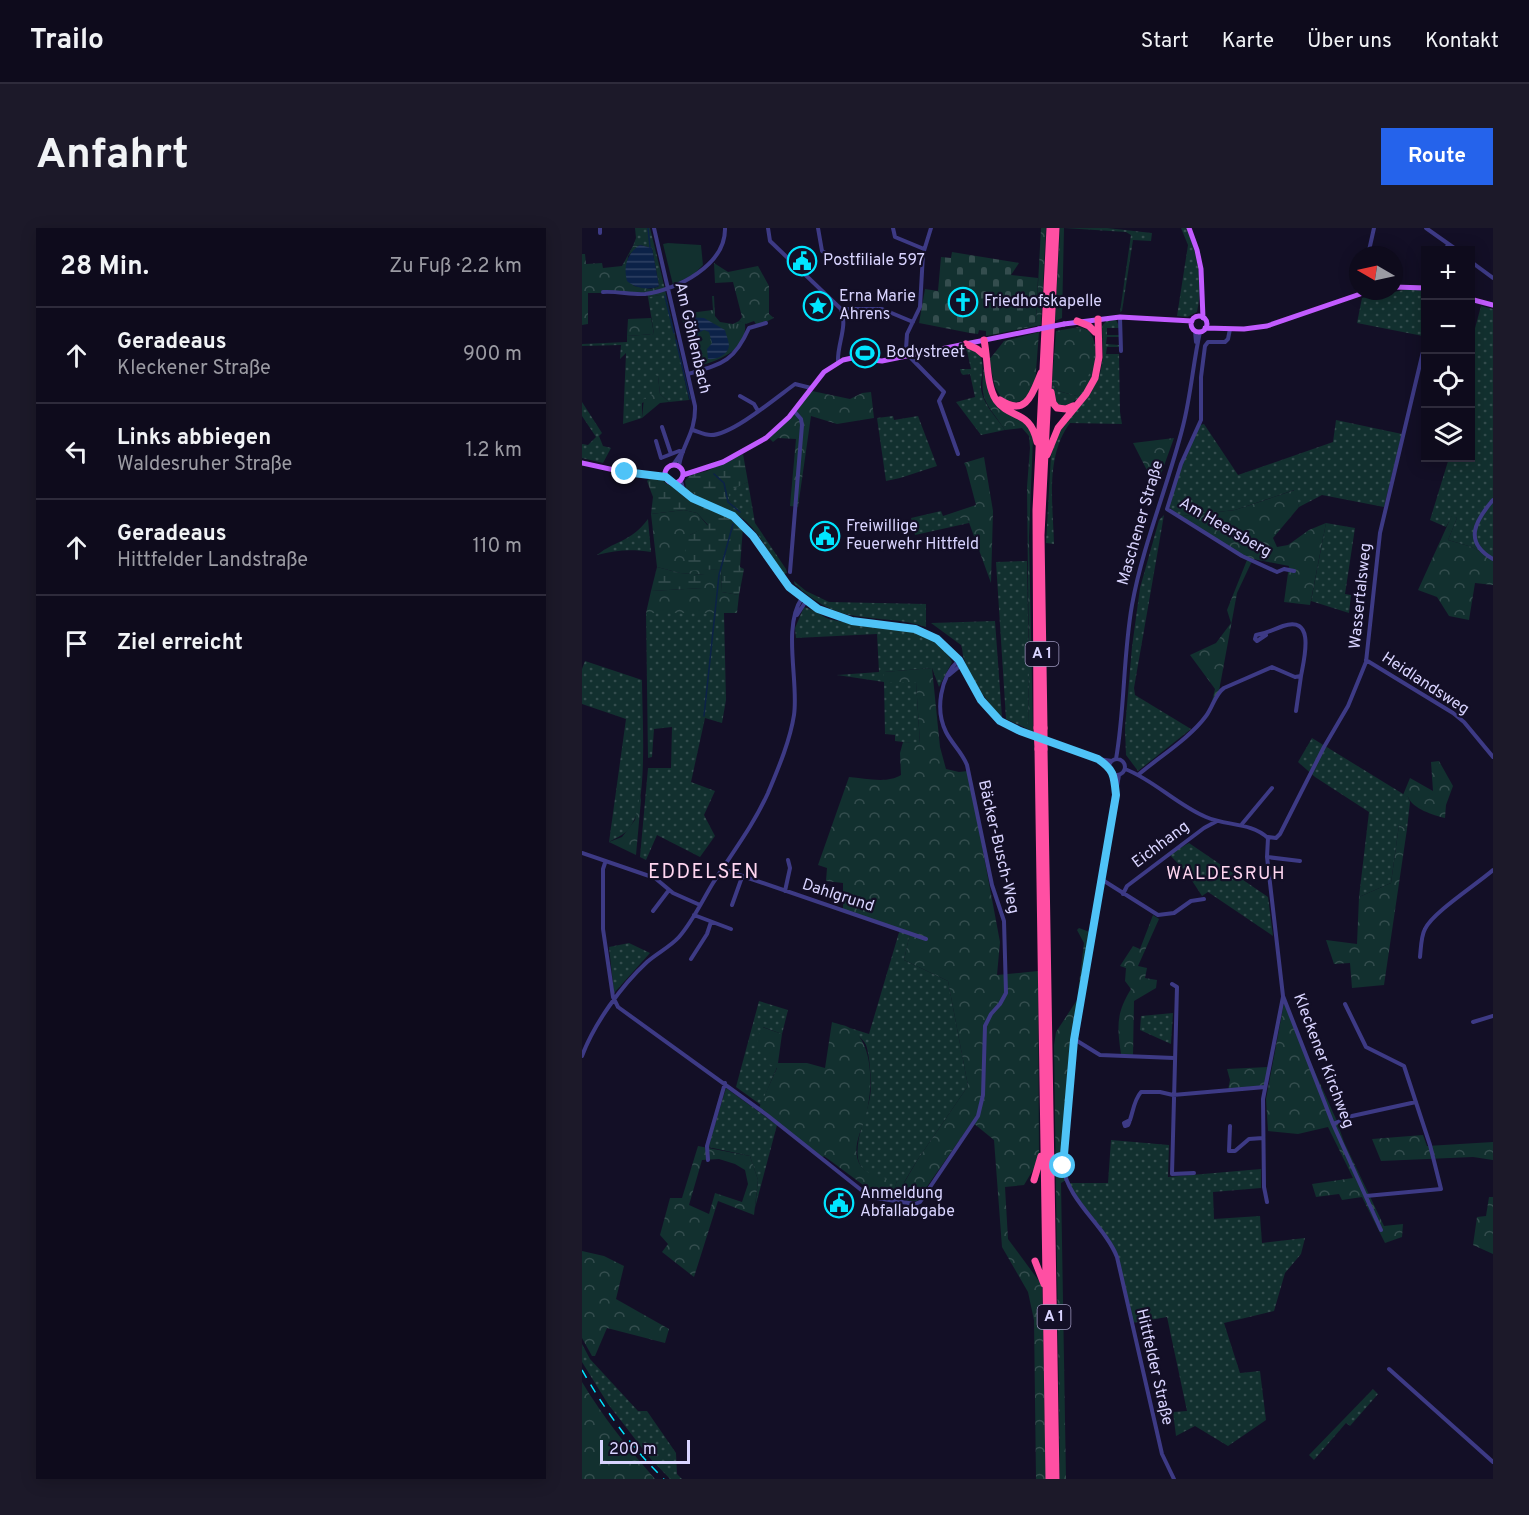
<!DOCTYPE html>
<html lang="de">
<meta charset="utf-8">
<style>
:root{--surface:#0e0b1c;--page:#1c1929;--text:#f1f3f6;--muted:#9b9ba3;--line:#2e2b3b;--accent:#2563eb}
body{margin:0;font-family:Overpass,sans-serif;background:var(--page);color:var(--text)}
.controls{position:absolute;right:18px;top:18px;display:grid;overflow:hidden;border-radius:0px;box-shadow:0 3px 15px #0003}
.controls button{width:54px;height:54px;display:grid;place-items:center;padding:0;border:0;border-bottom:2px solid var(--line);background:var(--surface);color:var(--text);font:30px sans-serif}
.compass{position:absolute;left:767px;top:18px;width:54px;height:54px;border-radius:50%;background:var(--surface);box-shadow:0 3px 15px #0003;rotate:279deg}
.scale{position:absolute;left:18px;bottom:15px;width:90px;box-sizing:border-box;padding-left:6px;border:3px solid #d9d4ff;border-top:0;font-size:16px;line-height:21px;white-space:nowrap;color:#d9d4ff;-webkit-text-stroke:4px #130f26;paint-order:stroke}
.stop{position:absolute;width:18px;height:18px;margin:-14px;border:4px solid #4fc3f7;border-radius:50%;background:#fff}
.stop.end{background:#4fc3f7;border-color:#fff;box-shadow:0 2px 6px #0008}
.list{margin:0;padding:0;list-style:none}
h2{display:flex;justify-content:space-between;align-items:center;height:78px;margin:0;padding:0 24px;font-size:26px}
h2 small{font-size:20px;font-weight:400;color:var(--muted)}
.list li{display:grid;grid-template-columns:39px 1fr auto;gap:18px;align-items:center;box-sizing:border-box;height:96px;padding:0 24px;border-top:2px solid var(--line)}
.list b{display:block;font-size:22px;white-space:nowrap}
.list p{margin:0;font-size:20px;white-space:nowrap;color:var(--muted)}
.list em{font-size:20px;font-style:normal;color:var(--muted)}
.icon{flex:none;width:33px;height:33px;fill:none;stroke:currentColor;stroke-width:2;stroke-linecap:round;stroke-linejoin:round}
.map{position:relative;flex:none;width:911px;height:1251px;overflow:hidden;border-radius:0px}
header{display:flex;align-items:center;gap:36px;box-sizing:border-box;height:84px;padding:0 30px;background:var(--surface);border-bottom:2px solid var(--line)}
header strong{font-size:28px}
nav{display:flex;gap:33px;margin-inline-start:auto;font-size:21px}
.intro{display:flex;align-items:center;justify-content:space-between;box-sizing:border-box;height:144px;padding:0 36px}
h1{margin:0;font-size:42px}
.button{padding:15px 27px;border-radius:0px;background:var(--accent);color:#fff;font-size:21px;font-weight:700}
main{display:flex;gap:36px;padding:0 36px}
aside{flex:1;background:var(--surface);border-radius:0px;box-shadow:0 3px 15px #0003}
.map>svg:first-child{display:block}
</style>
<header>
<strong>Trailo</strong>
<nav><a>Start</a><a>Karte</a><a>Über uns</a><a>Kontakt</a></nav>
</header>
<div class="intro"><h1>Anfahrt</h1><a class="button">Route</a></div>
<main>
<aside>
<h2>28 Min.<small>Zu Fuß · 2.2 km</small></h2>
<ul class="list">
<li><svg class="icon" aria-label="ahead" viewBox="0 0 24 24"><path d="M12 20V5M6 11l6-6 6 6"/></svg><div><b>Geradeaus</b><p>Kleckener Straße</p></div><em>900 m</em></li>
<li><svg class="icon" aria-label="left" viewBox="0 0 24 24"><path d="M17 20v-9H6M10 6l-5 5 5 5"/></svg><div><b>Links abbiegen</b><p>Waldesruher Straße</p></div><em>1.2 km</em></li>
<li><svg class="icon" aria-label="ahead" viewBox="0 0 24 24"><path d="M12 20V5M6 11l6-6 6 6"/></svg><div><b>Geradeaus</b><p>Hittfelder Landstraße</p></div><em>110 m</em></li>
<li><svg class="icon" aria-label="arrive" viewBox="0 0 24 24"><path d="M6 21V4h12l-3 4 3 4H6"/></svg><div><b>Ziel erreicht</b></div></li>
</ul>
</aside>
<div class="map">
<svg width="911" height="1251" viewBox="0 0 911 1251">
<defs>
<pattern id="grass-dots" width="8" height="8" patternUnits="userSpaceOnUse" patternTransform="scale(1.5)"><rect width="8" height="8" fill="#12302f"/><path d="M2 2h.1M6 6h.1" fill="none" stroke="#344d4e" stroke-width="1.8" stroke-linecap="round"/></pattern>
<pattern id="forest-crowns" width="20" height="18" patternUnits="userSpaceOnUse" patternTransform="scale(1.5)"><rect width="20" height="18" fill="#12302f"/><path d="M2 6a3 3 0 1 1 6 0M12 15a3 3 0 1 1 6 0" fill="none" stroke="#344d4e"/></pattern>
<pattern id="wetland-marsh" width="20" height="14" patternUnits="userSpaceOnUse" patternTransform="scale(1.5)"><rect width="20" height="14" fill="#12302f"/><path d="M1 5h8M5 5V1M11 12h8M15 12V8" fill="none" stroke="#344d4e"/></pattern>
<pattern id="cemetery-stones" width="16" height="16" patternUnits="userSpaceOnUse" patternTransform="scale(1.5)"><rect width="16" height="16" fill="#12302f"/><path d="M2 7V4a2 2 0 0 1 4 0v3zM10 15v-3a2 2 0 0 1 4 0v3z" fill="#344d4e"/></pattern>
<pattern id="park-tufts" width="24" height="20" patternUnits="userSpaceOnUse" patternTransform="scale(1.5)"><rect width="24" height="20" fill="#12302f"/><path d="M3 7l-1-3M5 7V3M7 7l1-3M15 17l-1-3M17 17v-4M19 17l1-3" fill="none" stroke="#344d4e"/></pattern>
<pattern id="water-rules" width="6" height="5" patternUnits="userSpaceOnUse" patternTransform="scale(1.5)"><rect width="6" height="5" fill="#0c2248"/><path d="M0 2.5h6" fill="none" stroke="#2f4163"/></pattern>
</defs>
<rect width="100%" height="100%" fill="#130f26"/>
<path fill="url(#grass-dots)" d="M53,0H68L82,57L107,172L87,174L78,166L76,148L69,171L60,175V190L41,196L44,125L38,131L39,117L0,118V116L45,114V108L72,106L66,69L78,67L75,59L77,58L70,20L58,17L51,18L54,10Z
M482,0H525L570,5L569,13L551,12L540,83L538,84L549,7L544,4Z
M599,0H605C615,29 622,52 615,84L605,89L595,88L606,17Z
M827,61L843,63L844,98L841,108L775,95L780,70Z
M899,78L911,81V331L890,319L866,312L875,290L870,288L864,299L848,292L867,230H888L889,115Z
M525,92H534L538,100H525V107H537V109H525L524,116L537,117V119H525L524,126H537L538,184L540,196L488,195C463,228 471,277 472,316L464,315L469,227L476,205L514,155L518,146L521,128L520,98Z
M498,99L506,102C525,124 508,178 477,178L471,169L470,154L476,163L495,168C504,149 528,104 491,100Z
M377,120L389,121L398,126C403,141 399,146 399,160C400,175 415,190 423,202L399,207L374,174L393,169L388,146L381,147L379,145L378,141H389L385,123L374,121Z
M0,174L20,205L17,208L21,218L29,220L21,235L0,230V216L6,217L14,209L0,188Z
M311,188L312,192L336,188L355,238L318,250L304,253L295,190Z
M754,192L820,206L802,279L740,267L717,279L712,262L653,282L600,288V290L587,279L600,235L618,197L622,196L656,247L751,214Z
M166,254L173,295L204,341L205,345L202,346C187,328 178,302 157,288L159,285L147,272V262Z
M359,283L361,288H385L387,295L333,307L329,290Z
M582,287L552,460L553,467L609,501L556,543L544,527L543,500L550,419L558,360L577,292Z
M66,291L69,324C50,321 34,322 15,327C36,311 49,314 66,291Z
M744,295L773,300L763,366L769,367L767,385L729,373Z
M445,333L447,442L446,501L424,491L414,334Z
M212,353L224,363L247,374L344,376V399C321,391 297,392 274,388C250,385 228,371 212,355Z
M222,379C231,381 238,387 247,391C254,393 263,394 270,396C304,404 353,395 370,434L357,459L350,440L302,444V454L334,453L338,516L313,513V507L303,506L302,454L255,447L297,444L295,406L214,410L213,400Z
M64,385H142L144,472L140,495L123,490L109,554L133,563L122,587L133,608L118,629L75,607L64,632L58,629L66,540H89L90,499L72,501L70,529L66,530Z
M413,393L420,489C406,477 388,448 382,431C380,426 381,422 379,417L349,395Z
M3,433L60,452C60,482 66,572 51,594C44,607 39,607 27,614L44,491L0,476V441Z
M730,510L826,569L828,574L825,601L817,597L809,655L777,669L787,584L733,549L716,534Z
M607,615L686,669L691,708L626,664L620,668L605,645L587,626Z
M318,701L328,705L322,732L366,753L386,858L336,931L321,956L315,953L309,971L296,968L304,967L297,949C257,941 284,894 288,869C290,857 288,828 284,817C281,811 273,805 268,800L287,806Z
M47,715L68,725L32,765L27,719Z
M177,773L206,782L200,806L181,799L195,839L179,877L154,859Z
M591,785L589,816L558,802L559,788Z
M144,860L195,897L173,980L176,952L168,928L126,919Z
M529,912L587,917L586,949L679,941V960L631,964L632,991L678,988L680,1015L723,1010L719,1026L703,1045L692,1083L642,1095L658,1145L678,1143L684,1192L646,1218L613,1198L594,1208L591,1184L605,1183L585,1089L550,1095L533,1024L486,955H526Z
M0,1116L8,1131L56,1183H65L94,1225L95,1246L100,1251H88L67,1229L26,1176L0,1134Z
M791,1161L796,1166L768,1198L764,1195L732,1232L727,1227Z"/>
<path fill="url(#forest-crowns)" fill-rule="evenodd" d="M459,0H464L459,97L404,108L438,101L454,94Z
M478,0H482L480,90L473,93Z
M58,17L46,28L44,48L52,58L69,61L75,59L79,67L66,69L65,65H6V96L0,97V26H3L4,36L20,35L21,40L40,38L51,18Z
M132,35L146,44L176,38L187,58V86L192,90L175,98L172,93L164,96L157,93L160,89L151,54L133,55Z
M69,90L72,106L45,108L46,91Z
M491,100C496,101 501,101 505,104C519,117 507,156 495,168L476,163L470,154L474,103Z
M457,104L453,156L443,172L430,175L420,171L413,159L407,132L422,113Z
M402,138L407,162L446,198L451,210L447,309L451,504L446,501L447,442L445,259L448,220L447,208L440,200L423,202C404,174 397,173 402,138Z
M73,147L76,148L78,166L87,174L78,175L60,190L62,170H69Z
M230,163L268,171L280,165L289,164L292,190L255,196L229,188L216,279L208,278L214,211L196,210L191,214L187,210Z
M592,210L574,260L551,215Z
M402,229L411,283L409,355L385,289L367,292L361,288L394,277L384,239L382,235Z
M713,262L717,279L691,310L695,319L706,317L727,302L744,295L728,377L702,374L707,338L671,331L655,365L637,463L626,490L633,461L608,427L634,415L649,395L645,382L665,332L662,328L600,290V288L653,282Z
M102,282L115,285L126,298L108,307L105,342L139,341L140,364L157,367L155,385H64L69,363L120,360L123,347L98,345L75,339L69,286Z
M870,287L875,290L866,312L890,319L911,331V357L893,355L887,392L867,388L855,369L836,362Z
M350,440L358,519L364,541L377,544L386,543L418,714L415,747L456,743L457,932L442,957L423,959L426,1011L460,1057L464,1251H454L452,1092L446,1064L420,1019L412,912L390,894L335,973L309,971L315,953L322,955L336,931L386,858L366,753L322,732L328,705L261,683V655L244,653L245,640L236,637L267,549C283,550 305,556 319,547L318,525L321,514L338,515L334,454H302V444Z
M857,533L871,558L864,577L863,590C851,587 831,581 826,569L821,567L828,550L851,563L849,534Z
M58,567L59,572L54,627L27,614L40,609L53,592Z
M817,597L825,601L802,757L770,760L768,735L752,736L744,712L775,716L777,669L809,655Z
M571,687L577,691L556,738L565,740L563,750L575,752L574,760L552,773L551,827L539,826C535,799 534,785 549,761L543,753L544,740L538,738L551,718L558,721Z
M497,700L510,705L492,811L480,932L484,952L479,955L484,1251H478L472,817L474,804L495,772L502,715L495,702Z
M702,775L754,891L762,914L802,998L821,996L820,1009L803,1015L780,969L760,972L757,966L734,969L730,956L771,950L746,899L716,906L686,903L684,871Z
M250,794C255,796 263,797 268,800C293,815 291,865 283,890C279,904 270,919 277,935C283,947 297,948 308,952L304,967L296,968L242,928L240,930L177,880L195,840L187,836L175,813L180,799L200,806L196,835H225L243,840Z
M686,839L683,859L646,862L648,852L645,841Z
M841,907L845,918L911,914V932L891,929L799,933L790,911Z
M116,918L168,928L176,952L172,987L136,973L112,1049L80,1024L86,1016L78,1007L88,970H100ZM137,931L153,936L163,942L166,956L160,974L133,965L127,986L107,977L120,932Z
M907,969H911V1026L891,1017L895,989L904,988Z
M0,1023L22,1028L42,1038L34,1071L87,1101L83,1115L25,1100L13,1128H10L0,1110Z
M0,1154C21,1189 46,1220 73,1251H0Z"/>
<path fill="url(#wetland-marsh)" d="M161,226L166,254L147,263V272L160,285L157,288C140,277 119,274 104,260L103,253L108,247L125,243Z
M67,251C72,251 77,250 81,252C91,258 97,266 107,272C127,283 142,282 161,299L158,339L162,341L157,367L140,364L139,341L105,343L103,320L108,307L126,297L115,285L102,282L69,286L71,269L65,253Z
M75,339L98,345L124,347L121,360L69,363Z"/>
<path fill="url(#cemetery-stones)" d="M370,24L437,35L429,47L456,50L454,94L438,101L404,108V103L397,102L396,106L388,105L337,95L343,61L356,63L359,29L369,30Z"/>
<path fill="url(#park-tufts)" d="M130,68H132L133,88L138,94L151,96L157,93L163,95C166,123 134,134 112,139L99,86L131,82Z"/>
<path fill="#12302f" d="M86,15L119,17L121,37L112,46L91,57L81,16Z"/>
<path fill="url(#water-rules)" d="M58,17L70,20L77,58C67,63 53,60 45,53C41,39 45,25 58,17Z
M105,89L122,90L143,102C144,107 147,113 147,118C146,127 134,132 126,131L125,121L130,115L127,104L122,102L116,105L120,133L115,134Z"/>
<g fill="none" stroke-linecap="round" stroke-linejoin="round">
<path stroke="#0c2248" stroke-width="1.5" d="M66,0L68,19
M83,68L92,105
M94,112L108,171
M132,246L142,255L146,274L158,284
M122,488L137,347L151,296"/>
<path stroke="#3d3a85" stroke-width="4" d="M72,0L113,178C114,205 100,216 97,238
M186,0L188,13L259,81C266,99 255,116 256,134
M236,0L240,23L256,32
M311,0L313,9L342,21
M349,0L341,26L338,79L325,106L324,121L326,127L362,164L357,173L376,226
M844,0L875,22
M18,5V0
M864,22L866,16
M786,27L792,0
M888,33L911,50
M21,64C36,63 49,67 63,66C95,62 144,37 143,0
M259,81H300L331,94
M538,89L539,123
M648,101L646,111L643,114H626L623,118L619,149V192L599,236L585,281L660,328L695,344L702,341L712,343
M613,103L614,114
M106,146C140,136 152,134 167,100L184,95
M158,168L172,176L176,183
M80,199L89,226
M111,202C117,204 123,207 129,207C150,207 195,169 213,156L229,160
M74,213L79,230L97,223L101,224
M91,237L98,227
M99,253L101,261
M92,255C113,277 130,273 151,288C171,303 181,326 195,345C209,365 230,380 253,388C286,400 324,391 354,411C382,429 386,461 407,483C420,497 438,503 455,510
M911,272C893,293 881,314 911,331
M208,344L220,197L219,191L212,183
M215,387L224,373
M784,432L871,485L882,494L911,529
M367,447L379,437
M714,483L719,448
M462,512L516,531L530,533
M534,531C543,480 541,428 550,377C561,316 586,258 601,198C609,167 611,135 618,104
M527 539a8 8 0 1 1 16 0a8 8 0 1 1-16 0Z
M543,541C572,552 595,577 624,589C644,598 669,594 686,610L685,629L701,768L751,896L799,1002
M537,547L492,811L481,938C485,972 523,998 535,1029L580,1226L592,1251
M556,547C577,529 608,510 624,488C631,479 633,466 642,460L690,439L713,449L719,448C722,431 734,387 701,398C690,402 686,405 674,407L673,411L675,413L684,407
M660,596L690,560
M686,609L694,610L698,606L742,519L766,478L784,434L798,305L844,111
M0,625L73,650L91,665L118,677
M685,629L718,633
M23,635L21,641V701L31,769L36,779L185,887L288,969L333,976L338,974L396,888L401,867L403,798L409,786L418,776L424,765L422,693L410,657L385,537C380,524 370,516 364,504C353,482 358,449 377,432
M140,641L344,711
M519,651L576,687L592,685L609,673L622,671
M203,663L208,640L206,632
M541,666L545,658L622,600L635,593
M150,677L160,649
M71,683L87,662
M112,687L149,701
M838,729C839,720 839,708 843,701C850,685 895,656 911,642
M109,731L125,706L129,694
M590,756L595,759L590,946L612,945
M763,776L784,819L822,838L848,917L859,961L784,968
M891,794L911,788
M492,811L518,827L592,830
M0,828C12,796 39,758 65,734C75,725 88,719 97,709C111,693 120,673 131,655C150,625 171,598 186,565C196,541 208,513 212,487C217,454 200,399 220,370
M548,892L542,895L543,898L546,897C551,887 551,873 559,864H578L591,867L683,859
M751,896L770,888L834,874
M648,898L647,923H653L667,911L681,910
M126,932L125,918L143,855
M685,974L682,959L681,871L701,769
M807,1141L911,1234"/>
<path stroke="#c25bff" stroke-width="5" d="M607,0L615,22L619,41L621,90
M812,59L844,60
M888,71L911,77
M609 96a8 8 0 1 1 16 0a8 8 0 1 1-16 0Z
M482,96L538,89L610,93
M623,100L662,101L685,98L787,63
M0,235L46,245L84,249
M83 246a9 9 0 1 1 18 0a9 9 0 1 1-18 0Z
M101,247L141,234L184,210L207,189L242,144L261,132L270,130L300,133L457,101"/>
<path stroke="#ff4fa3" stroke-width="7" d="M495,93L507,98L513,104
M402,112C406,131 404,156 414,172C428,192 448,181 455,214
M384,116L395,121L401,126
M469,164L471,175L475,180L484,181L491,178
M418,172C445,190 451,164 459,145
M465,227L476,200L504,166L513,150L517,129L516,91
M455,500L454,282L468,0
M462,500L459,307L474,0
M456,521L467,1251
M462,521L474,1251
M452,952L459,928
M453,1033L462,1056"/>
<path stroke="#00e5ff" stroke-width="1.5" stroke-dasharray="9 8" stroke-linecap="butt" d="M0,1142C23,1182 49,1219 82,1251"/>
<path stroke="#c25bff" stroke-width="5" d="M457,101L482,96"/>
<path stroke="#ff4fa3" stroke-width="7" d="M455,500L456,521
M462,500V521"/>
</g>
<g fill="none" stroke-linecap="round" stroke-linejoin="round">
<path stroke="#4fc3f7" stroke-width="8" d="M43,244L84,249L110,270L151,288L171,308L207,359L236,381L270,393L333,401L355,411L377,432L399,472L418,493L438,503L516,531C532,542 532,547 534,567L492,812L481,938"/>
</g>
<defs>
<g id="civic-ring" transform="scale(1.5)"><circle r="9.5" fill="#130f26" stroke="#00e5ff" stroke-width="1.5"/><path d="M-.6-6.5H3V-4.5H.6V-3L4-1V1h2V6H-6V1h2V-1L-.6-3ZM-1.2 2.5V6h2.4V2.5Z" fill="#00e5ff"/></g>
<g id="church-ring" transform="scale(1.5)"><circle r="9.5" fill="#130f26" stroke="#00e5ff" stroke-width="1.5"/><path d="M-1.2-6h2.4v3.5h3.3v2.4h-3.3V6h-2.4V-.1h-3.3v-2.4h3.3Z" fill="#00e5ff"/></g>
<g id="sight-ring" transform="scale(1.5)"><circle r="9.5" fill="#130f26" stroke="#00e5ff" stroke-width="1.5"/><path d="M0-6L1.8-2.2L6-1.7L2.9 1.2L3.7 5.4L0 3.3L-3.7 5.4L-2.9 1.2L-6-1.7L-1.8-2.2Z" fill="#00e5ff"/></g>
<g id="stadium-ring" transform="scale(1.5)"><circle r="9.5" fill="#130f26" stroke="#00e5ff" stroke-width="1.5"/><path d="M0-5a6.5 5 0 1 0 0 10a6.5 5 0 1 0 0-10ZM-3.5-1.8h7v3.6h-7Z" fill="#00e5ff"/></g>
</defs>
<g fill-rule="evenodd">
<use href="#civic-ring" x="220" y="33"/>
<use href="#church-ring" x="381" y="74"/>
<use href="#sight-ring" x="236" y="78"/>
<use href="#stadium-ring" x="283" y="125"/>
<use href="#civic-ring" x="243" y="308"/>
<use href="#civic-ring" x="257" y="975"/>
</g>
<g text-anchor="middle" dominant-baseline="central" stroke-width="4.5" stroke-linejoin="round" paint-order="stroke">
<g fill="#130f26" stroke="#9e99be" stroke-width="1.5">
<rect x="443.5" y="414" width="33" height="24" rx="4.5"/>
<rect x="455.5" y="1077" width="33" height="24" rx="4.5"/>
</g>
<g font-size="15" font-weight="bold" fill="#d9d4ff">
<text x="460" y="426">A 1</text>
<text x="472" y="1089">A 1</text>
</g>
<g font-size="16" fill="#d9d4ff" stroke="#130f26" text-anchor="start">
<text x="241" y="33">Postfiliale 597</text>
<text x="257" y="69">Erna Marie<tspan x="257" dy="18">Ahrens</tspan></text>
<text x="402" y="74">Friedhofskapelle</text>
<text x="304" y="125">Bodystreet</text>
<text x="264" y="299">Freiwillige<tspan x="264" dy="18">Feuerwehr Hittfeld</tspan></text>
<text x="278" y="966">Anmeldung<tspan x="278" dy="18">Abfallabgabe</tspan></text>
</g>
<g font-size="16" fill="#d9d4ff" stroke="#130f26">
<text transform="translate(110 110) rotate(77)">Am Göhlenbach</text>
<text transform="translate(559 295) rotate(-74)">Maschener Straße</text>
<text transform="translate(643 300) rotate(30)">Am Heersberg</text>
<text transform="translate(779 368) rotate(-84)">Wassertalsweg</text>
<text transform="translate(843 456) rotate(33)">Heidlandsweg</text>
<text transform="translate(579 617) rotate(-37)">Eichhang</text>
<text transform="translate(416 619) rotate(77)">Bäcker-Busch-Weg</text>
<text transform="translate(256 668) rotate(18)">Dahlgrund</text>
<text transform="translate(741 833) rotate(69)">Kleckener Kirchweg</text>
<text transform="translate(572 1139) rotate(77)">Hittfelder Straße</text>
</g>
<g font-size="18" letter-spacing="1.5" fill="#ffd6f0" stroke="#130f26">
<text x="644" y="646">WALDESRUH</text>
</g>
<g font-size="20" letter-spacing="1.5" fill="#ffd6f0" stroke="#130f26">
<text x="122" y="645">EDDELSEN</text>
</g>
</g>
</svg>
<div class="controls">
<button>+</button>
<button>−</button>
<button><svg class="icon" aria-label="locate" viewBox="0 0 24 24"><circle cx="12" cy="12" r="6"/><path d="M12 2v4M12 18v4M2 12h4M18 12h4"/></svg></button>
<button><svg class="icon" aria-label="layers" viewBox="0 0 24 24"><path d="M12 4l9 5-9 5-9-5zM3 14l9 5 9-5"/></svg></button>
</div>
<svg class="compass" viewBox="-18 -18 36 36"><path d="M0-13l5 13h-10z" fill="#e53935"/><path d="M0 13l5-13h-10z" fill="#9b9ba3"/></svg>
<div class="scale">200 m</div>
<div class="stop" style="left:481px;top:938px"></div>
<div class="stop end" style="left:43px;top:244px"></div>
</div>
</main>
